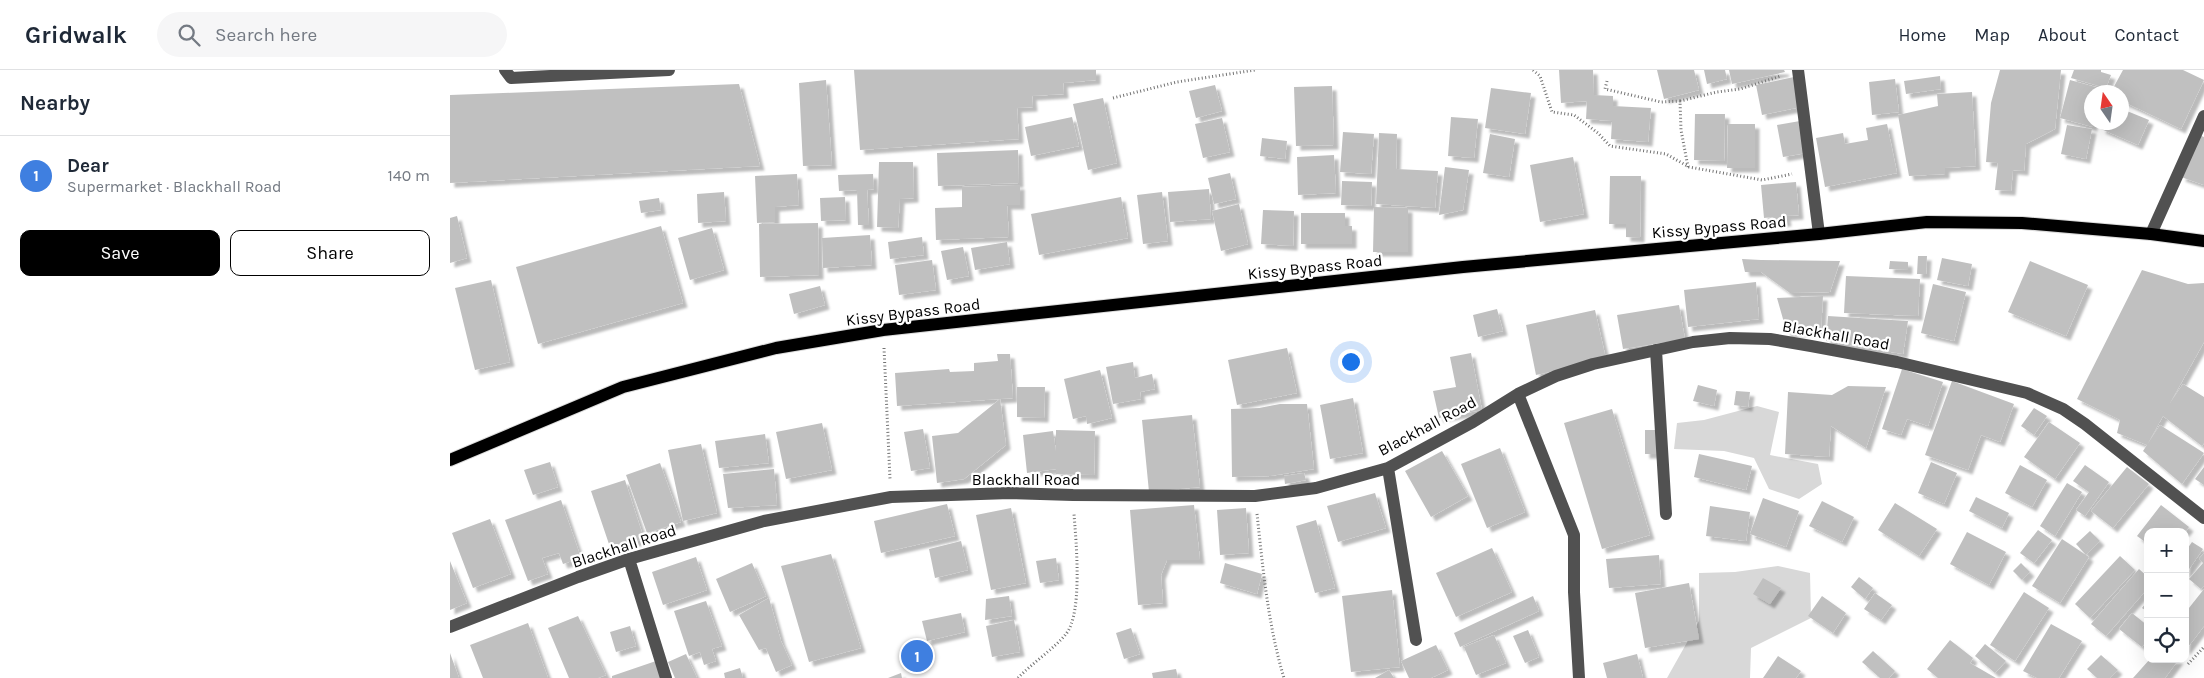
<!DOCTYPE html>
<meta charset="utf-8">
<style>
:root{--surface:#fff;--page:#f6f6f7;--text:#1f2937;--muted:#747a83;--line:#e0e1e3;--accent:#000}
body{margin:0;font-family:Karla,sans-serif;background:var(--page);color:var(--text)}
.controls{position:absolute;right:15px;bottom:15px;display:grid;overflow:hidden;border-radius:10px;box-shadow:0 5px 20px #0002}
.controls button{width:45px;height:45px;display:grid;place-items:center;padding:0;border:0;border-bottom:1px solid var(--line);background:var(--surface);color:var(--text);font:25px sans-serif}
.compass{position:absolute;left:1634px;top:15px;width:45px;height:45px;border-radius:50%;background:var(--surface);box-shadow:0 5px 20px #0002;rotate:347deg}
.you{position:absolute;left:900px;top:291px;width:18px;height:18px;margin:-12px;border:4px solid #fff;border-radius:50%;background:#1a73e8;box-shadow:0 0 0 8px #1a73e833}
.badge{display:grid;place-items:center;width:32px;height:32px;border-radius:50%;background:var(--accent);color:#fff;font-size:16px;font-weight:700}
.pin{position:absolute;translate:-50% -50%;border:2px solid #fff;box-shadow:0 1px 5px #0006}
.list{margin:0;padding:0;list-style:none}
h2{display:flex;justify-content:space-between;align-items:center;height:65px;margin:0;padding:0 20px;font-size:21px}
h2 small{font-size:16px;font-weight:400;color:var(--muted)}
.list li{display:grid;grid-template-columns:32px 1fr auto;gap:15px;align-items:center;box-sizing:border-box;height:80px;padding:0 20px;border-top:1px solid var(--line)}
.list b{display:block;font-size:19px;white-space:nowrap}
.list p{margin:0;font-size:16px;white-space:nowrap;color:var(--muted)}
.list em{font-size:16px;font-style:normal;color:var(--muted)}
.actions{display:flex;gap:10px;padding:15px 20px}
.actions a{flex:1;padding:11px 0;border:1px solid var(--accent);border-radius:10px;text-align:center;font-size:18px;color:var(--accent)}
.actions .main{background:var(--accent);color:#fff}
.icon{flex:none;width:28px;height:28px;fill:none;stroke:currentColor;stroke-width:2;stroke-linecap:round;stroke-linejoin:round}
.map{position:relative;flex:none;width:1754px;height:608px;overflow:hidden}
header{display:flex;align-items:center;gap:30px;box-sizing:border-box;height:70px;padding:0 25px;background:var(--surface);border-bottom:1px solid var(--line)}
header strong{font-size:24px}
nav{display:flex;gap:28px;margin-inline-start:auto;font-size:18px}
.search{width:350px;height:45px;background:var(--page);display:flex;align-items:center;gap:12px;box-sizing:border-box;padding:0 18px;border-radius:28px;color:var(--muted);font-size:19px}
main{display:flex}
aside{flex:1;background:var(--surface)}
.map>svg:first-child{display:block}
</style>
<header>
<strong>Gridwalk</strong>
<div class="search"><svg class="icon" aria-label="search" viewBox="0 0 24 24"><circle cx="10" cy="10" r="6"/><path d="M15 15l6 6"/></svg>Search here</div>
<nav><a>Home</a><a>Map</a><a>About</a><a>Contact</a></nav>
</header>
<main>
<aside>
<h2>Nearby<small></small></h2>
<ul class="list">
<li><span class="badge" style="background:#3f7fe0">1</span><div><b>Dear</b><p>Supermarket · Blackhall Road</p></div><em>140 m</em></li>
</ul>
<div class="actions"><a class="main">Save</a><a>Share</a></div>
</aside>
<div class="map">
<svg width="1754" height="608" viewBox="0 0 1754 608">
<defs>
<filter id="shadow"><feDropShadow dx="4.5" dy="4.5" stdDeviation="1" flood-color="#0004"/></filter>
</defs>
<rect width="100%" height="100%" fill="#fff"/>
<path fill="#d8d8d8" d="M1307,336L1329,342L1320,385L1368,394L1372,414L1349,429L1319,419L1304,388L1274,381L1224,379L1227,353L1254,350Z
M1328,496L1360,503L1361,548L1301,578L1300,608H1217L1249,551V503L1285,502Z"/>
<path fill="#c0c0c0" filter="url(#shadow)" d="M404,0H646V10L613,13L614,24L582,26L583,37L567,38L569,69L410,80Z
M1109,0H1143L1144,25L1163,26V36L1201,38L1198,72L1161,69L1162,51L1136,49L1137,31L1111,33Z
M1207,0H1244L1249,20L1214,29Z
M1254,0H1275L1277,9L1257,14Z
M1279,0H1334L1335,2L1282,14Z
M1550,0H1611L1605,59L1576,74L1574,101L1563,100L1561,121L1545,120L1548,93L1536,92L1541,33Z
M1624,0H1651V2L1661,5L1656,18L1621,8Z
M1673,0H1733L1754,10L1731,59L1672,31V22H1661Z
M1490,6L1491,19L1456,24L1454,11Z
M1344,7L1351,37L1312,45L1306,15Z
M1445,9L1449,42L1422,45L1419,12Z
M376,10L382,95L353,96L349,13Z
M1620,10L1653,19L1652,22H1642L1643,57L1610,48Z
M289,14L310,96L0,113V25Z
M765,15L772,41L746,48L739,21Z
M882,16L884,75L846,76L844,17Z
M1041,18L1081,23L1075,64L1035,58Z
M1522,22L1526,96L1495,98V104L1459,106L1448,45L1488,36L1487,24Z
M653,28L667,93L638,100L623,34Z
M1672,39L1699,50L1688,75L1651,59L1654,52H1672Z
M1245,44H1275L1274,91L1244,90Z
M622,47L629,76L581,86L575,57Z
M1001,47L1028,49L1024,88L998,86Z
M772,48L780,82L753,88L745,54Z
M1350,51L1356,83L1333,87L1327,55Z
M1278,54H1305V98H1277Z
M1437,54L1447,103L1375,117L1366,68L1393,63L1395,74L1418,70L1416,58Z
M1617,55L1642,59L1636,89L1611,84Z
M893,62L924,64L921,104L890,102Z
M929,63L947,64L946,99L988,101L985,138L926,134Z
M1040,64L1065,69L1059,107L1033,103Z
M1746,64L1754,67V115L1731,107Z
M812,68L837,71L835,89L810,86Z
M568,80L569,113L488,116L487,83Z
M884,85L886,123L848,125L847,87Z
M1123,87L1134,144L1090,152L1080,95Z
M429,92H463L464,128L450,129L448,158L427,157Z
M995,97L1019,100L1013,140L989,145Z
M780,103L786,129L764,134L758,108Z
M347,104L349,135L325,137V152L307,153L305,106Z
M423,104L424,119L417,120L419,155H408L407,120L389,121L388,105Z
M1160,106H1191L1190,168L1176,167V154H1159Z
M892,111L922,112L921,136L891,135Z
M1346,112L1349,145L1336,146L1337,152L1323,153V147L1314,148L1311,115Z
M570,115V135H557L559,167L486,170L485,138L512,137V117Z
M759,119L761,149L720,152L718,122Z
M274,122L276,151L248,153L247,124Z
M712,122L718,171L693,174L687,125Z
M395,127L396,150L371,151L370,128Z
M671,127L678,168L589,185L581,144Z
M209,128L211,140L191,143L189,131Z
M789,134L798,174L771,181L762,141Z
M924,137L958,138V182H923Z
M813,140L844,141L843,176L811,174Z
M851,143H895V156H902V174H851Z
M7,146L17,188L0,193V148Z
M368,153L369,205L310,207L309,154Z
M211,156L233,233L88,274L66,197Z
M262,158L274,200L240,210L228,168Z
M420,165L422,195L373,198L372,168Z
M472,167L474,185L440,189L438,172Z
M557,172L560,194L525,200L521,178Z
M513,177L519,206L497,210L491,181Z
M1468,186H1477L1476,204H1467Z
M1492,188L1522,194L1518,216L1487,210Z
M1292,189L1311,190L1390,191L1380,222L1340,223L1311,202H1295Z
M482,190L486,220L449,225L445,195Z
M1440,191L1458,192V200L1439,199Z
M1580,191L1638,215L1616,266L1558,242Z
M1692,200L1738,214L1754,213V272L1720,333L1733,314L1754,327V373L1752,376L1713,346L1697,375L1667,363L1670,350L1627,329Z
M1396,206L1470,209L1468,246L1394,243Z
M41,210L60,292L25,300L5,218Z
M1306,212L1309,249L1238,257L1234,220Z
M1483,214L1516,222L1504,271L1471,263Z
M370,216L375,235L344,244L339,224Z
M1373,226L1371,261L1337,263L1327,228Z
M1229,235L1235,269L1173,279L1167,245Z
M1047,239L1053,261L1028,267L1023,245Z
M1145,240L1156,289L1086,305L1076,255Z
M1378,246L1458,251L1453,284L1376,271Z
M837,278L847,323L787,335L778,290Z
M1021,283L1032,340L989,348L983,321L1006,317L1000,287Z
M547,284H560L563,328L550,329L556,375L514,409L487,413L482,366L508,363L550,329L447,336L445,303L499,299L500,302L524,301V293L548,291Z
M683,292L685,308L702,304L705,319L690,322L691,329L663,334L656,297Z
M1452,299L1493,312L1478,356L1457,349L1451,365L1432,359Z
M650,300L662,348L637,354L636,346L623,349L614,309Z
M1502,311L1564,334L1550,372L1531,365L1518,400L1475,385Z
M1248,315L1267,320L1264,336L1243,331Z
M1398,316L1436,317L1416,378L1381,356L1379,387L1335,384L1338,322L1382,325Z
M567,317H595L594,348L567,347Z
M1286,321L1300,322L1298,337L1284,335Z
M903,328L913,383L880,389L870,335Z
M830,334H857L864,399L820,406L782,407L781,339L809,338Z
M1584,338L1597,346L1584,365L1571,356Z
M1162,339L1200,465L1152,479L1114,353Z
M742,345L750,417L699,422L692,350Z
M1599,352L1630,373L1605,409L1574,387Z
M372,353L382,400L336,409L326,362Z
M1710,355L1754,383L1732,414L1693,381Z
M473,359L480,398L461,401L454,362Z
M606,360L645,361L644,405L606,404V399L577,403L573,365L603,361L606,381Z
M1195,360H1210V384H1195Z
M315,364L319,393L269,398L265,371Z
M251,374L267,443L233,451L218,380Z
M1050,378L1075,442L1037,458L1011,394Z
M992,381L1018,426L981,447L955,401Z
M1249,384L1302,396L1296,420L1244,407Z
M100,392L108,417L83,425L74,400Z
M1481,392L1507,403L1494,434L1468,423Z
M210,393L231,452L197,463L176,405Z
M1570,395L1597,410L1582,437L1555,423Z
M1635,395L1659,412L1635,446L1626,440L1639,422L1623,411Z
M1677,397L1699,414L1663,458L1641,441Z
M1754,397V415L1745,409Z
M324,399L327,435L278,438L273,404Z
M854,403L856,410L835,414L834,406Z
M175,410L194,469L161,480L141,421Z
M1617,413L1632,422L1605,466L1590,456Z
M925,423L936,458L888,472L877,436Z
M1526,427L1559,443L1552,458L1519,441Z
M1313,428L1349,441L1336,477L1300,464Z
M111,430L131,488L113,494L109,483L92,488L98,504L78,511L55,450Z
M1372,431L1404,447L1392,472L1359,456Z
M1445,433L1487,459L1469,486L1428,460Z
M497,434L505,466L431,483L424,451Z
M744,435L750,490H717L711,505L713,533L688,535L680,440Z
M1711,435L1739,457L1735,462H1698V474L1687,466Z
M1260,436L1300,442L1296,471L1256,466Z
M561,438L576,513L541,520L526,445Z
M796,438L799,483L770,485L767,440Z
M40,449L61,504L23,518L2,463Z
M866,450L885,518L865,523L846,456Z
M1588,460L1602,470L1584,493L1570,483Z
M1640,461L1650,471L1636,485L1626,474Z
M1517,462L1556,482L1539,515L1500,494Z
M1612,469L1639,487L1610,533L1582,516Z
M511,471L518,500L485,508L479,479Z
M1742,472L1753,479L1735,505V482Z
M1042,478L1062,522L1006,547L986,503Z
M1754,483V516L1751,519L1739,509L1753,493L1749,489Z
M381,484L411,578L359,592L331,496Z
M1209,485L1211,514L1159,518L1156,489Z
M1670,486L1685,500L1640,548L1625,534Z
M246,487L257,520L213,535L202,502Z
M606,488L609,510L590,513L586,491Z
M0,491L17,533L0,540Z
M302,493L316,526L280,542L266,509Z
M775,493L812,504L807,524L770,513Z
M1571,493L1580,502L1572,510L1563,501Z
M1689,499L1698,507V518L1656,566L1641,554Z
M1409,507L1423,518L1415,529L1401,517Z
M1313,508L1331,518L1320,534L1303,524Z
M1239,513L1249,569L1195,578L1185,523Z
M1754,519V556L1735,581V543Z
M942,520L950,597L901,602L892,526Z
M1574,522L1599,538L1565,591L1540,575Z
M1425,523L1442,535L1431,550L1414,539Z
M559,526L562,546L535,550L536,529Z
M1083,526L1089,541L1010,577L1004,563Z
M1372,526L1396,543L1383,563L1358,546Z
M319,528L331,571L342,595L326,602L316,578L309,580L289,545Z
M1698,530V542L1692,538Z
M256,531L272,576L262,579L266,591L254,595L250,582L239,586L224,541Z
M511,543L515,562L477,571L472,551Z
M1682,543L1698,556V569L1692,577L1669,559Z
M128,546L156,605L148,608H119L98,558Z
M564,550L570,582L542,587L536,556Z
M78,553L98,608H33L20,575Z
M1601,554L1632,571L1609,608H1587L1573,601Z
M180,556L186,576L166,582L160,562Z
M681,558L690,584L674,589L666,563Z
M1078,560L1089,587L1075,593L1063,566Z
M1044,565L1056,593L1026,605L1014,577Z
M1500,570L1523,588L1520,593L1546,608H1488L1477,599Z
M1535,574L1556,591L1545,603L1525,586Z
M986,575L998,600L981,608H959L951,591Z
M1423,581L1445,601L1439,608H1430L1412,592Z
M0,583L9,608H0Z
M236,584L247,608H225L218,592Z
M1187,584L1193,608H1157L1153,593Z
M1651,585L1668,600L1660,608H1647L1637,599Z
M1328,586L1351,601L1346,608H1313Z
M1700,589H1729L1715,608H1683Z
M206,591L212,608H162V606Z
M290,598L293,608H275L274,603Z
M726,599L728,608H703L702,603Z
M939,600L944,608H925Z
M451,603L452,608H438Z"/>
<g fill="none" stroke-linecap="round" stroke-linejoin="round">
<g stroke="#dbdbdb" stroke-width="14">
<path id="major" d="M0,390L173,317L326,278L433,260L1013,197L1369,164L1477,152L1572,153L1701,164L1754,171"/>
</g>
<path stroke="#737373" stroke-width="3" stroke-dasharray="1 2.5" stroke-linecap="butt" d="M1083,0L1090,6L1102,42L1124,45L1148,63L1160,76L1216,84L1239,97L1312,110L1342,104
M1157,11L1155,19L1211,32L1230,31L1231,60L1238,97
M663,28L727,12L805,0
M1230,31L1267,22L1290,19L1331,6
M434,278L440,409
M807,444C813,499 818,555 834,608
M1738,594L1754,577
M568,608C581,594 605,578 616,564C633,543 626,471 624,444"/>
<path stroke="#515151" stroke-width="12" d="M55,0L61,8L219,0
M1348,0L1369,164
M1701,164L1754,46
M1206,280L1216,444
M1068,324L1124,465V522L1129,608
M938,398L966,570
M179,489L216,608
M0,557L128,507L179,489L314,451L441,427L560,423L623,425L805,426L866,418L938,398L1023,352L1068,324L1106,306L1143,294L1243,272L1280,268L1320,269L1361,276L1447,292L1577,323L1613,339L1635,354L1754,448"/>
<use href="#major" stroke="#000" stroke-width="12"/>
</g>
<g text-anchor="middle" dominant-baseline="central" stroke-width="4.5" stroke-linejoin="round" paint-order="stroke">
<g font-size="16" fill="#000" stroke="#fff">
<text transform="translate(1269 157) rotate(-5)">Kissy Bypass Road</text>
<text transform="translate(865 197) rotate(-6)">Kissy Bypass Road</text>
<text transform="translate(463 242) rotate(-7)">Kissy Bypass Road</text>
<text transform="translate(1386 265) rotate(10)">Blackhall Road</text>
<text transform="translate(977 356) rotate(-28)">Blackhall Road</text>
<text x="576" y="409">Blackhall Road</text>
<text transform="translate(174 476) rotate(-18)">Blackhall Road</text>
</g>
</g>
</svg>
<div class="controls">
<button>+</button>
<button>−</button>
<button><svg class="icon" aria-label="locate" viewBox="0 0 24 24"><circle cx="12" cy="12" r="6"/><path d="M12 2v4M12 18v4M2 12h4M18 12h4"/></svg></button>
</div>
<svg class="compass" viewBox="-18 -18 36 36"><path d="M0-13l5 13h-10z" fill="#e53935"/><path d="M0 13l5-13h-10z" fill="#747a83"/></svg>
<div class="you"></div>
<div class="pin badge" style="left:467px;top:586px;background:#3f7fe0">1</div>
</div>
</main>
